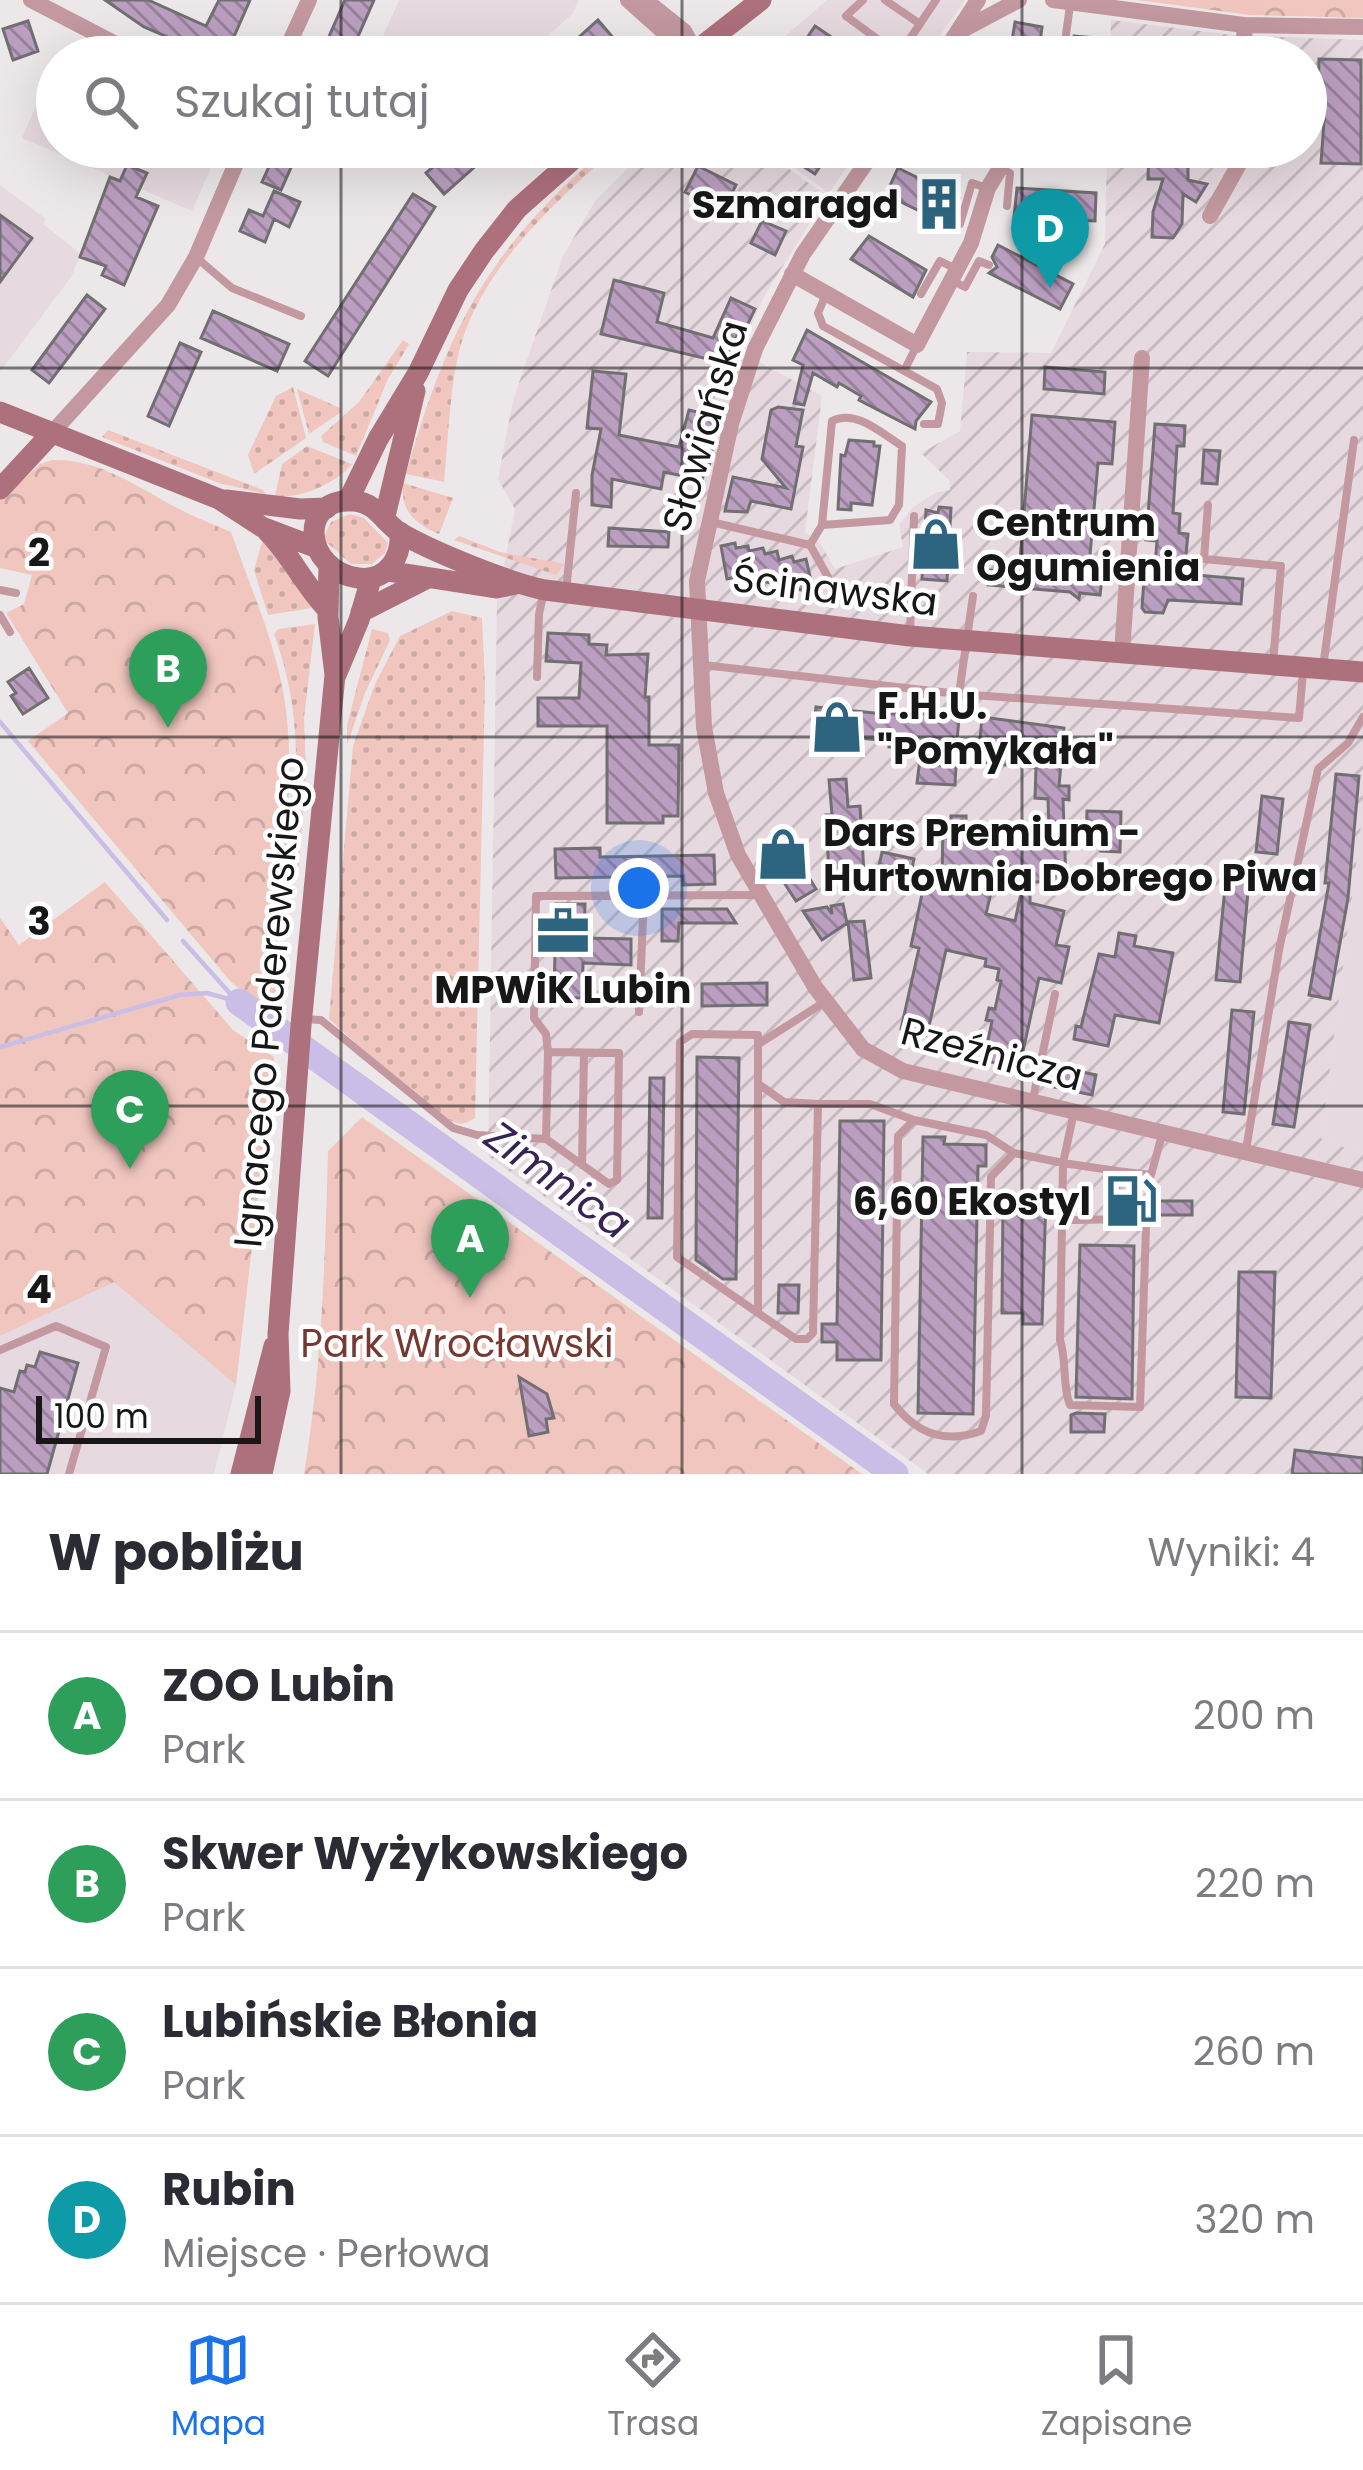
<!DOCTYPE html>
<html lang="pl">
<meta charset="utf-8">
<style>
:root{--surface:#fff;--page:#f7f7f7;--text:#2b2b33;--muted:#7c7c81;--line:#e1e1e2;--accent:#1a73e8}
body{margin:0;font-family:Poppins,sans-serif;background:var(--page);color:var(--text)}
.scale{position:absolute;left:36px;bottom:30px;width:225px;box-sizing:border-box;padding-left:12px;border:6px solid #181718;border-top:0;font-size:33px;line-height:42px;white-space:nowrap;color:#181718;-webkit-text-stroke:9px #fff;paint-order:stroke}
.you{position:absolute;left:639px;top:888px;width:42px;height:42px;margin:-30px;border:9px solid #fff;border-radius:50%;background:#1a73e8;box-shadow:0 0 0 18px #1a73e833}
.badge{display:grid;place-items:center;width:78px;height:78px;border-radius:50%;background:var(--accent);color:#fff;font-size:39px;font-weight:700}
.pin{position:absolute;translate:-50% -99px;filter:drop-shadow(0 3px 6px #0008)}
.pin::after{content:'';position:absolute;top:63px;width:42px;height:36px;background:inherit;clip-path:polygon(0 0,100% 0,50% 100%)}
.list{margin:0;padding:0;list-style:none}
h2{display:flex;justify-content:space-between;align-items:center;height:156px;margin:0;padding:0 48px;font-size:51px}
h2 small{font-size:39px;font-weight:400;color:var(--muted)}
.list li{display:grid;grid-template-columns:78px 1fr auto;gap:36px;align-items:center;box-sizing:border-box;height:168px;padding:0 48px;border-top:3px solid var(--line)}
.list b{display:block;font-size:45px;white-space:nowrap}
.list p{margin:0;font-size:39px;white-space:nowrap;color:var(--muted)}
.list em{font-size:39px;font-style:normal;color:var(--muted)}
.icon{flex:none;width:66px;height:66px;fill:none;stroke:currentColor;stroke-width:2;stroke-linecap:round;stroke-linejoin:round}
.map{position:relative;flex:none;width:1363px;height:1474px;overflow:hidden}
.search{position:absolute;background:var(--surface);box-shadow:0 12px 48px #0002;left:36px;right:36px;top:36px;height:132px;display:flex;align-items:center;gap:30px;box-sizing:border-box;padding:0 42px;border-radius:66px;color:var(--muted);font-size:45px}
.sheet{height:828px;background:var(--surface)}
nav{display:flex;justify-content:space-around;align-items:center;box-sizing:border-box;height:168px;border-top:3px solid var(--line);background:var(--surface);font-size:33px;color:var(--muted)}
nav a{display:grid;justify-items:center;gap:6px}
nav .on{color:var(--accent)}
.map>svg:first-child{display:block}
</style>
<div class="map">
<svg width="1363" height="1474" viewBox="0 0 1363 1474">
<defs>
<pattern id="industrial-furrows" width="10" height="10" patternUnits="userSpaceOnUse" patternTransform="scale(3)"><rect width="10" height="10" fill="#e6d9e0"/><path d="M-1 1l2-2M0 10L10 0M9 11l2-2" fill="none" stroke="#c5babf"/></pattern>
<pattern id="grass-dots" width="8" height="8" patternUnits="userSpaceOnUse" patternTransform="scale(3)"><rect width="8" height="8" fill="#f0c6bf"/><path d="M2 2h.1M6 6h.1" fill="none" stroke="#cda9a3" stroke-width="1.8" stroke-linecap="round"/></pattern>
<pattern id="forest-crowns" width="20" height="18" patternUnits="userSpaceOnUse" patternTransform="scale(3)"><rect width="20" height="18" fill="#f0c6bf"/><path d="M2 6a3 3 0 1 1 6 0M12 15a3 3 0 1 1 6 0" fill="none" stroke="#cda9a3"/></pattern>
<pattern id="building-back-hatch" width="6" height="6" patternUnits="userSpaceOnUse" patternTransform="scale(3)"><rect width="6" height="6" fill="#bb9fc0"/><path d="M-1 5l2 2M0 0l6 6M5-1l2 2" fill="none" stroke="#97819b"/></pattern>
</defs>
<rect width="100%" height="100%" fill="#ece8ea"/>
<path fill="#e6d9e0" d="M399,0H579L572,14L524,57H374Z
M827,0H965L925,57H761Z
M41,94L57,99V147H220L192,211L22,138Z
M765,147H861L829,193Z
M0,185L46,219L43,224L81,254L71,277L0,372Z
M1363,810V1154L1321,1139Z
M114,1281L236,1385L214,1474H0V1336Z"/>
<path fill="url(#industrial-furrows)" d="M1111,20L1233,35L1363,40V810L1321,1139L1363,1154V1474H928L488,1156L497,601L515,509L498,479L513,400L563,256L595,201L649,147H758L827,196L766,293L739,351L822,396L805,532L820,543L835,569L903,547L899,525L912,508L935,493L950,490V481L921,453L960,431L967,352L1051,353L1105,244L1107,147H1306V57H1110Z"/>
<path fill="url(#grass-dots)" d="M607,147H618C555,201 474,274 457,361C449,400 448,442 444,482L406,474C449,324 488,250 607,147Z
M403,340L409,344L388,379L356,456L323,442L321,436L359,402Z
M293,387L306,438L254,474L248,455L276,396Z
M297,389L340,408L341,412L309,434Z
M108,430L263,490L266,494L219,483L102,437Z
M307,446L352,464C335,484 301,499 275,496L282,464Z
M403,483L453,498L439,534C415,524 400,511 403,483Z
M350,514L364,518L388,543L385,553L372,564H351L323,539L331,522Z
M459,536L500,552L565,564L556,575L454,540Z
M262,542C279,551 301,590 312,608L268,615L254,570Z
M452,611L482,618L485,685L475,1118C469,1121 464,1125 457,1123C438,1119 350,1037 329,1019L353,746L375,684L400,636Z
M315,624L304,718L306,774L299,867L293,863C296,778 304,716 274,634L278,629Z
M372,629L388,633L390,640L365,693L347,745V725Z"/>
<path fill="url(#forest-crowns)" d="M1137,0H1363V18L1250,15Z
M52,460C98,458 138,487 177,508C194,517 213,524 231,532C252,592 281,654 287,719C296,817 275,917 275,1016L231,982L28,741L68,713L6,613L24,604L32,575L0,568V500L40,464Z
M105,882L233,1030L274,1057L236,1385L114,1282L0,1336V918L19,945Z
M362,1117L862,1474H304C322,1367 325,1260 328,1151Z"/>
<g fill="none" stroke-linecap="round" stroke-linejoin="round">
<path stroke="#cabee6" stroke-width="4.5" d="M0,722L167,920
M183,941L235,999
M0,1047L180,995L207,993L239,1002"/>
<path stroke="#cabee6" stroke-width="27" d="M239,1002L895,1474"/>
</g>
<path fill="url(#building-back-hatch)" stroke="#726f73" stroke-width="3" fill-rule="evenodd" d="M105,0H148L206,26L219,0H250L225,57H214L144,27Z
M345,0H374L349,57H320Z
M598,20L616,41L598,57H557Z
M28,21L38,51L13,60L3,29Z
M1015,22L1042,27L1040,43L1026,41L1023,57H995L998,38L1012,41Z
M815,26L861,57H794Z
M1074,36L1098,38L1097,57H1071Z
M1319,59L1361,60V164L1321,163L1325,108L1318,109Z
M278,147L297,154L281,190L262,182Z
M456,147H497L444,194L426,173Z
M800,147H833L815,174L792,159Z
M1149,152L1188,153V180L1207,184L1196,202L1183,194L1182,224L1173,238L1152,237L1153,212L1163,179H1148Z
M127,165L147,173L136,197L158,206L124,285L102,275L106,266L80,257L110,177L120,181Z
M698,166L736,185L723,211L685,192Z
M898,168L959,198L948,225L891,197L894,190L889,188Z
M1017,188L1096,193L1095,221L1014,217Z
M274,191L300,202L289,227L274,219L265,242L240,231L249,210L263,216Z
M413,194L435,207L328,376L305,361Z
M0,215L32,238L0,282Z
M762,221L786,231L775,255L751,243Z
M869,236L926,270L913,297L851,259Z
M998,245L1073,284L1060,309L989,273L997,267L992,257Z
M614,280L664,293L657,322L713,338L731,298L755,309L745,330L739,328L729,364L601,334Z
M87,295L105,309L49,383L32,370Z
M213,311L289,344L277,371L201,338Z
M807,330L931,402L916,421L915,429L859,400L861,396L839,383L837,387L813,373L804,405L794,403L803,365L793,360Z
M180,343L201,352L169,426L148,416Z
M1045,367L1105,372L1104,394L1044,389Z
M593,371L626,374L619,435L679,447L689,410L718,417L709,467L706,466L702,480L664,472L661,489L612,479L611,507L592,505V475L601,429L587,428Z
M778,407L803,410L796,446L803,447L791,509L751,501L747,512L725,511L733,477L786,488L762,459L771,410Z
M1032,415L1115,422L1112,464L1098,463L1088,578L1102,579L1100,595L1080,593L1079,599L1070,592L988,585L989,570L1019,572Z
M1155,424L1185,426L1184,446H1177L1173,513L1180,514L1179,533L1188,534L1184,574L1243,579L1241,604L1168,600L1163,613L1145,612L1142,608L1145,565L1155,566L1157,541L1146,540Z
M849,440L874,442V446H880L872,505L851,503V510L838,509L841,455L845,456Z
M1204,450L1220,451L1217,484L1202,483Z
M939,507L951,508L947,581L922,579L926,510L938,513Z
M609,528L669,532L668,547L608,546Z
M735,543L736,548L748,546L749,551L763,548L765,554L777,551L779,560L792,556L794,562L806,559L812,585L806,591L741,576L727,579L721,546Z
M548,633L589,635V644L607,645L606,655L648,654L645,697H649V745H679L678,816H663V823H607V726H538V698H579L581,663L546,661Z
M29,668L48,698L23,714L11,696L16,693L8,682Z
M816,707L884,714L936,713V717L959,719L957,740L940,739L936,765L956,766L955,785L917,783L921,750L889,747V741L859,738L858,747L812,742Z
M982,717L1064,728L1059,786H1069V800L1063,799L1066,881L1030,882V903L1064,911L1056,945L1069,947L1061,983L1039,978L1022,1056L1002,1052L999,1064L984,1060L992,1021L986,1020L989,1008L995,1009L1001,981L997,980L999,969L985,966L986,959L946,950L927,1035L901,1029L919,948L911,946L925,880L942,884L943,821L951,822V816H966V829H1049L1048,799L1035,798L1036,768L978,762ZM994,880L1023,884L1015,921L986,914Z
M1336,774L1359,776L1348,898L1330,999L1309,995L1329,883H1325Z
M846,779L848,807L860,806L864,873L829,875L826,815H832L829,780Z
M1262,796L1283,799L1277,854L1256,852Z
M1087,811L1121,812L1120,852L1101,851L1102,840H1086Z
M790,837L802,855L797,858L816,889L796,901L765,853Z
M600,848V857L714,855L715,884L683,885V876L556,878L555,849Z
M882,852L914,859L910,878L878,871Z
M1226,877L1249,880L1240,982L1216,980Z
M556,904H585L584,938L631,939V965L583,963L582,998L554,997Z
M843,904L847,923L822,940L803,911L827,907L832,914L831,906Z
M662,909H727L736,923H679L678,941H662Z
M864,921L871,978L854,980L848,922Z
M1119,933L1136,936L1134,946L1173,953L1159,1023L1115,1015L1108,1046L1074,1039L1076,1026L1081,1027L1099,954L1115,957Z
M767,983V1005L702,1006V984Z
M1232,1010L1254,1012L1244,1114L1223,1112Z
M1289,1022L1310,1025L1294,1127L1273,1124Z
M697,1057L739,1058L736,1279H723L696,1260Z
M1049,1065L1096,1075L1092,1095L1045,1085Z
M650,1078H664L662,1218H648Z
M840,1121H884L881,1360H837V1342H822V1324H837Z
M923,1137H945L944,1144L986,1145V1166H978L973,1414L918,1413Z
M1003,1197H1046L1042,1324H1023V1313H1002Z
M1150,1201H1192V1215H1150Z
M1080,1245L1134,1246L1132,1399L1076,1397Z
M1239,1272H1275L1271,1398L1236,1397Z
M779,1285H799L798,1313H778Z
M40,1352L78,1363L47,1474H0V1388L14,1392L20,1371L25,1372L27,1365L35,1367Z
M519,1377L547,1394L554,1418L546,1419L548,1432L529,1436Z
M1076,1413L1105,1414L1104,1432H1071V1415Z
M1295,1450L1363,1458V1474H1292Z"/>
<g fill="none" stroke-linecap="round" stroke-linejoin="round">
<path stroke="#c398a0" stroke-width="8" d="M863,0L846,16L899,55L936,0
M885,0L920,24
M911,37L940,56
M1063,57L1070,5
M967,152L1010,173L1007,206
M960,224L972,183L987,188
M198,259L232,288L301,316
M953,281L965,287L979,261L989,265
M826,294L818,313L823,326L937,389L942,403L938,424H924
M921,294L940,261L956,269
M905,369L917,345
M1208,505L1204,559L1281,566L1273,663
M711,522L810,545L828,577
M810,545L822,525L832,421C856,409 881,433 902,446L899,505L890,520L822,525
M0,590L16,593
M566,591L576,493
M0,615L10,632
M910,634L914,516
M703,665L959,694L1299,718L1303,672
M1323,667L1354,440
M537,677L539,614L544,591
M959,694L973,596
M639,1012L644,895
M303,1019L321,1020L453,1128L477,1135L546,1139L548,1052L546,1034L534,1018L536,896L759,895
M760,1043L823,1003
M760,1085L784,1102L818,1104
M1033,1099L1055,994
M546,1139L609,1184L617,1180L619,1053L548,1052
M1246,1150L1279,950L1318,769L1348,743L1363,717
M1014,1153L991,1177L986,1416L981,1431C945,1444 917,1434 894,1404L898,1136L914,1120L986,1135L1014,1153L1063,1163L1074,1112
M582,1165L584,1053
M1117,1171L1151,1175L1162,1135
M1063,1220C1087,1221 1125,1215 1146,1228L1140,1407L1070,1405C1062,1386 1067,1361 1060,1340L1063,1163L1117,1171L1115,1222
M758,1313L677,1257L680,1042L692,1034L758,1035V1313L796,1339H807L813,1333L818,1104H870L914,1120
M0,1350L56,1326L106,1347L69,1474"/>
<path stroke="#c398a0" stroke-width="16" d="M31,0L141,57
M628,0L676,43L695,51
M645,0L684,31L695,51
M1053,0L1244,25L1363,27
M1244,25L1245,57
M957,33L1019,0
M283,57L309,0
M941,57L978,0
M877,147L803,254L755,349L731,424L697,581L704,727L716,793L738,855L815,987L863,1049L903,1071L1363,1180
M1210,216L1243,157V147
M792,274L917,345L971,243L988,188L1013,147
M51,434L168,305L196,257L243,147
M1122,653L1142,358"/>
<path stroke="#ad707d" stroke-width="21" d="M688,57L761,0
M0,412L219,499L262,527L312,546
M0,489L51,434
M226,500L300,509L327,508
M348,501L378,439L418,373L458,290L484,251L517,209L587,147
M385,516L415,391
M267,531C291,555 304,585 328,610
M400,532C402,557 387,582 358,578C303,570 297,496 355,501C376,503 384,522 399,532C430,551 510,583 545,590L910,636L1363,672
M387,571L496,588L516,584
M361,612L428,578
M336,675L359,620L371,579
M241,1474L274,1346
M262,1474L280,1391L278,1334L301,1025L335,675L328,617L329,566"/>
</g>
<path fill="none" stroke="#181718" stroke-width="3" stroke-opacity="0.55" d="M341,0V57M682,0V57M1022,0V57M341,147V1474M682,147V1474M1022,147V1474M0,368H1363M0,737H1363M0,1106H1363"/>
<defs>
<g id="building-bare" transform="scale(4.14)"><path d="M-4-6H4V6H1V3H-1V6H-4ZM-2.5-4.3h1.7v1.8h-1.7ZM.8-4.3h1.7v1.8H.8ZM-2.5-1h1.7V.8h-1.7ZM.8-1h1.7V.8H.8Z" fill="#2d647f" stroke="#fff" stroke-width="2.5" paint-order="stroke"/></g>
<g id="shop-bare" transform="scale(4.14)"><path d="M-5-2.5h2.3a2.7 3.5 0 0 1 5.4 0H5L5.5 6h-11ZM-1.5-2.5h3a1.5 2.3 0 0 0-3 0Z" fill="#2d647f" stroke="#fff" stroke-width="2.5" paint-order="stroke"/></g>
<g id="office-bare" transform="scale(4.14)"><path d="M-6-3h4V-5.5h4V-3h4V5H-6ZM-1-4.5V-3h2v-1.5ZM-6 0V1H6V0Z" fill="#2d647f" stroke="#fff" stroke-width="2.5" paint-order="stroke"/></g>
<g id="fuel-bare" transform="scale(4.14)"><path d="M-5.5-6h7V0h2V4h1.3V-2.5L3-4.5l.8-.8L6-3V5H2.5V1h-1V6h-7ZM-4.2-4.7v3.2H.2V-4.7Z" fill="#2d647f" stroke="#fff" stroke-width="2.5" paint-order="stroke"/></g>
</defs>
<g fill-rule="evenodd">
<use href="#building-bare" x="939" y="204"/>
<use href="#shop-bare" x="936" y="544"/>
<use href="#shop-bare" x="837" y="727"/>
<use href="#shop-bare" x="783" y="854"/>
<use href="#office-bare" x="563" y="931"/>
<use href="#fuel-bare" x="1131" y="1201"/>
</g>
<g text-anchor="middle" dominant-baseline="central" stroke-width="9" stroke-linejoin="round" paint-order="stroke">
<g font-size="39" font-weight="bold" fill="#181718" stroke="#fff" text-anchor="start">
<text x="899" y="204" text-anchor="end">Szmaragd</text>
<text x="976" y="522">Centrum<tspan x="976" dy="45">Ogumienia</tspan></text>
<text x="877" y="705">F.H.U.<tspan x="877" dy="45">"Pomykała"</tspan></text>
<text x="823" y="832">Dars Premium -<tspan x="823" dy="45">Hurtownia Dobrego Piwa</tspan></text>
<text x="563" y="989" text-anchor="middle">MPWiK Lubin</text>
<text x="1091" y="1201" text-anchor="end">6,60 Ekostyl</text>
</g>
<g font-size="39" fill="#181718" stroke="#fff">
<text transform="translate(705 426) rotate(-74)">Słowiańska</text>
<text transform="translate(835 590) rotate(7)">Ścinawska</text>
<text transform="translate(269 1002) rotate(-85)">Ignacego Paderewskiego</text>
<text transform="translate(992 1054) rotate(15)">Rzeźnicza</text>
</g>
<g font-size="39" fill="#763932" stroke="#fff">
<text x="457" y="1343">Park Wrocławski</text>
</g>
<g font-size="42" font-style="italic" fill="#372455" stroke="#fff">
<text transform="translate(558 1180) rotate(36)">Zimnica</text>
</g>
</g>
<g font-size="39" text-anchor="middle" font-weight="bold" fill="#181718" stroke="#fff" stroke-width="9" stroke-linejoin="round" paint-order="stroke">
<text x="39" y="566">2</text>
<text x="39" y="935">3</text>
<text x="39" y="1303">4</text>
</g>
</svg>
<div class="scale">100 m</div>
<div class="you"></div>
<div class="pin badge" style="left:470px;top:1298px;background:#2e9e5b">A</div>
<div class="pin badge" style="left:168px;top:728px;background:#2e9e5b">B</div>
<div class="pin badge" style="left:130px;top:1169px;background:#2e9e5b">C</div>
<div class="pin badge" style="left:1050px;top:288px;background:#0f9aa8">D</div>
<div class="search"><svg class="icon" aria-label="search" viewBox="0 0 24 24"><circle cx="10" cy="10" r="6"/><path d="M15 15l6 6"/></svg>Szukaj tutaj</div>
</div>
<section class="sheet">
<h2>W pobliżu<small>Wyniki: 4</small></h2>
<ul class="list">
<li><span class="badge" style="background:#2e9e5b">A</span><div><b>ZOO Lubin</b><p>Park</p></div><em>200 m</em></li>
<li><span class="badge" style="background:#2e9e5b">B</span><div><b>Skwer Wyżykowskiego</b><p>Park</p></div><em>220 m</em></li>
<li><span class="badge" style="background:#2e9e5b">C</span><div><b>Lubińskie Błonia</b><p>Park</p></div><em>260 m</em></li>
<li><span class="badge" style="background:#0f9aa8">D</span><div><b>Rubin</b><p>Miejsce · Perłowa</p></div><em>320 m</em></li>
</ul>
</section>
<nav>
<a class="on"><svg class="icon" aria-label="map" viewBox="0 0 24 24"><path d="M3 6l6-2 6 2 6-2v14l-6 2-6-2-6 2zM9 4v14M15 6v14"/></svg>Mapa</a>
<a><svg class="icon" aria-label="directions" viewBox="0 0 24 24"><path d="M12 3l9 9-9 9-9-9zM9 14v-3h6M13 9l2 2-2 2"/></svg>Trasa</a>
<a><svg class="icon" aria-label="saved" viewBox="0 0 24 24"><path d="M7 4h10v16l-5-4-5 4z"/></svg>Zapisane</a>
</nav>
